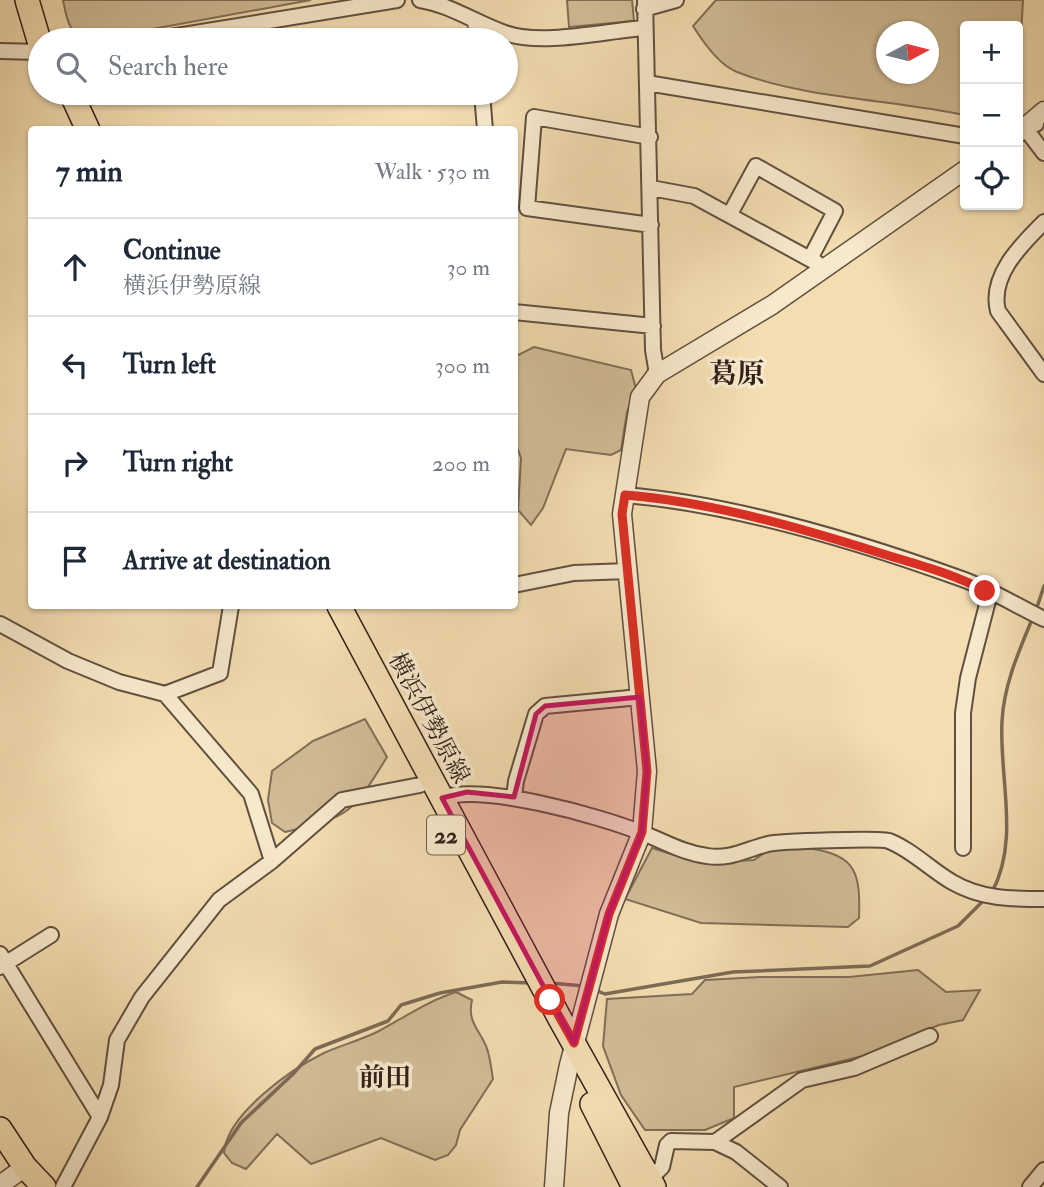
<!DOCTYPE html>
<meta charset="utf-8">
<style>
:root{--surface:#fff;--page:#f6f6f7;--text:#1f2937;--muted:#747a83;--line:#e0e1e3}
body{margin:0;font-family:"IM FELL Double Pica","Noto Serif JP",serif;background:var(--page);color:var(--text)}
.controls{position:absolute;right:21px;top:21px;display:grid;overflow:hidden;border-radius:7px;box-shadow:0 2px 5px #0004}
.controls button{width:63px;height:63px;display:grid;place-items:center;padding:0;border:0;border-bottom:2px solid var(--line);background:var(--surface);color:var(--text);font:35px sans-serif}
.compass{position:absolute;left:876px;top:21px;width:63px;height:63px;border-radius:50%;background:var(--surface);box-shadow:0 2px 5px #0004;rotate:83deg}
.stop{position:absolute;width:21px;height:21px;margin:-16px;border:5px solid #d93025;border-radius:50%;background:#fff}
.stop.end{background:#d93025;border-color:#fff;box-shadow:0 2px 7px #0008}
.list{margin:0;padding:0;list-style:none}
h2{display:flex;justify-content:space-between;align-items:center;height:91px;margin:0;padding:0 28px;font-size:30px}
h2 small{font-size:23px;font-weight:400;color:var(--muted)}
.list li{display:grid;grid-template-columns:46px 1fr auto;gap:21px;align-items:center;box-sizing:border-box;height:98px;padding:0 28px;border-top:2px solid var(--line)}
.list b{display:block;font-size:26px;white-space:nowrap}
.list p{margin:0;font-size:23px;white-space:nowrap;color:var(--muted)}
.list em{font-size:23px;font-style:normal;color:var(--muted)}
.icon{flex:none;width:38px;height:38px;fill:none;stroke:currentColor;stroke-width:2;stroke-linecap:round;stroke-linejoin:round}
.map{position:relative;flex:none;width:1044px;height:1187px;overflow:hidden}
.search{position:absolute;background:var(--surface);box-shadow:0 2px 5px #0004;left:28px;top:28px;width:490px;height:77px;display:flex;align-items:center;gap:18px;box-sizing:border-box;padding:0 24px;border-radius:38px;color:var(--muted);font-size:26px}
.panel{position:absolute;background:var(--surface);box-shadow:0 2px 5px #0004;left:28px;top:126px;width:490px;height:483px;border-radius:7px}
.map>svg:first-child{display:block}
</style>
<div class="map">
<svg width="1044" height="1187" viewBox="0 0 1044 1187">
<rect width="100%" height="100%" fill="#f3ddb1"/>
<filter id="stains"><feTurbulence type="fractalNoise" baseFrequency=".00286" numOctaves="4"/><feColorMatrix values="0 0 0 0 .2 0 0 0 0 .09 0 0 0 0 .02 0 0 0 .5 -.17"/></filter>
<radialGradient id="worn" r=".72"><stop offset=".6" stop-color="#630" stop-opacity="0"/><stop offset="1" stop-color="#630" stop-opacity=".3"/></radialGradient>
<path fill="#d2bd97" stroke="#816f58" stroke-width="2" fill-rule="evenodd" d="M63,0H311L92,40C69,37 67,20 63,0Z
M567,0H632L634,21L569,27Z
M716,0H1023L1018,88V26H965V115C895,100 802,98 737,72C719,65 703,42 693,26ZM886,32H928V74H886Z
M534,347L631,370L636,389L627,412L621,450L611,455L566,449L543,508L531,525L518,510L521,458L515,442L514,357Z
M365,719L387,757C352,814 350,817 285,832L272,823L268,800L272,771L313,741Z
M801,847C853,854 861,866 859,918L848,927L701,923L625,899L652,848L700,863L754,860L767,851Z
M918,970L946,992L980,990L963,1020L939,1025L863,1056L734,1087V1118L705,1130H645L621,1095L603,1046L607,999L692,994L705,980L760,977H849Z
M456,992L472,1000C467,1021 478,1028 486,1046C490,1055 491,1068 493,1079L460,1130L456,1145L448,1155L435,1160L381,1138L311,1164L277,1134L246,1169L232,1163L224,1153C226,1115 291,1069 324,1053C342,1045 361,1040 379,1031C405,1017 428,1001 456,992Z"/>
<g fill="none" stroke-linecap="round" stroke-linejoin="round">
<path stroke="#7d6b56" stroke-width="3.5" d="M1036,610L1044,586
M992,892C1020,840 999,778 1002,721C1004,684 1019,651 1033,617
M550,983L584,986
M595,990L605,994L733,972L870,966L958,926L984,900
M197,1187L241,1123L293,1074L315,1049L388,1021L401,1005L440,993L502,982L532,983"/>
<g stroke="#615040" stroke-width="18">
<path id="minor" d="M420,0C451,5 476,23 505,33C542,46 604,31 644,28
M645,0L653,350L657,374
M644,9L676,0
M475,20L477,40
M152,40L397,0
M0,51L40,52
M647,83L965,136
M482,93L485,130
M1036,124L1025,128L1044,153
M650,137L534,117L527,208L651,225
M651,188L694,196L817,263
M730,214L756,166L835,211L810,259
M1044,222C1021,245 989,276 998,311L1044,374
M514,312L653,326
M625,495C733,504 859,542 962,579C990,589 1017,606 1044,619
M514,585L574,573L628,571
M0,624L68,661L119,682L165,694L220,673L231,606
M165,694L251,794L272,861
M514,797L516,781L536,714L545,706L640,697
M442,798C482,783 600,816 642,833C664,841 683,853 707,856C730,860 747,849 768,844C780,841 881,838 889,841C912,850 931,870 952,882C981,899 1011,899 1044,899
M963,848V713L968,678L990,593
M0,954L100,1117
M0,967L51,935
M715,1142L802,1080L854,1068L930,1036
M650,1179L662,1167L667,1145L671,1141L715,1142L736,1152L780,1187
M63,1187L100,1117L111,1085L117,1040L142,997L219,900L272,861L342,800L420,785
M1030,1187L1044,1170"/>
</g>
<g stroke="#615040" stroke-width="21">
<path id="tertiary" d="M1018,133L1044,111
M0,1185L25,1167
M554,1187L559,1113L569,1065L609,914L642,832L647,771L622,514L640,397L657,374L772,305L965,170"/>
</g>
<g stroke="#30211a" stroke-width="26">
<path id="primary" d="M27,0L40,44
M71,93L88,130
M339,606L559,1017L654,1187
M592,1104L634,1187
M0,1129L25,1167L44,1187"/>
</g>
<use href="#minor" stroke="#f7e9cc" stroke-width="14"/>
<use href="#tertiary" stroke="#f7e9cc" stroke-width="18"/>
<use href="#primary" stroke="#f3ddb1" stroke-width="23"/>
</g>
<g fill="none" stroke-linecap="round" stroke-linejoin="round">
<path stroke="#d93025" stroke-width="9" d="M550,1000L574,1043L609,914L642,832L647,771L622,514L625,495C711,502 797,527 880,553C915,564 952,573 985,591"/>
</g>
<path fill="#c2185b" fill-opacity="0.2" stroke="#c2185b" stroke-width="5" stroke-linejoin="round" d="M640,697L647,771L642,832L609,914L574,1043L442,798L467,792L514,797L536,714L545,706Z"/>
<g text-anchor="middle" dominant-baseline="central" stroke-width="7" stroke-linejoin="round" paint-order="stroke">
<rect fill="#f7e9cc" stroke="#6c5d4f" stroke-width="2" x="427" y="815.5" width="38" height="39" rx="5"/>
<g font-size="23" font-weight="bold" fill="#30211a">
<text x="446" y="835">22</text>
</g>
<g font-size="24" fill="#30211a" stroke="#f7e9cc">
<text transform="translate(429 718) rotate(62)">横浜伊勢原線</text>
</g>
<g font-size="26" font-weight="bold" fill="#30211a" stroke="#f7e9cc">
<text x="385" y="1078">前田</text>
</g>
<g font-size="28" font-weight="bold" fill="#30211a" stroke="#f7e9cc">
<text x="737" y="374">葛原</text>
</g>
</g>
<rect width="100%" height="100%" filter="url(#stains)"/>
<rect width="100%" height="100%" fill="url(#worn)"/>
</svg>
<div class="controls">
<button>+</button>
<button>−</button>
<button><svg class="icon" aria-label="locate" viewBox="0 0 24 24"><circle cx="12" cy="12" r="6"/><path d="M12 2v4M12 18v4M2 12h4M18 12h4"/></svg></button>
</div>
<svg class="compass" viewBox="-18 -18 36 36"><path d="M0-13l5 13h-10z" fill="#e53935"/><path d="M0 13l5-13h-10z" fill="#747a83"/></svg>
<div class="stop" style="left:550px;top:1000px"></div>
<div class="stop end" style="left:985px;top:591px"></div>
<div class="search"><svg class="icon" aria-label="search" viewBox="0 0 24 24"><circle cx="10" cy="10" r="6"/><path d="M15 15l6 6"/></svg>Search here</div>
<section class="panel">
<h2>7 min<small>Walk · 530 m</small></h2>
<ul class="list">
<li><svg class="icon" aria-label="ahead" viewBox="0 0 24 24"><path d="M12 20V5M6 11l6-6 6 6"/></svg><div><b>Continue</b><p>横浜伊勢原線</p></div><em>30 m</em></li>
<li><svg class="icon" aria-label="left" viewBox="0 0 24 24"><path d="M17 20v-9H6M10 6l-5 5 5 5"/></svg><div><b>Turn left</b></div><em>300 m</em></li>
<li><svg class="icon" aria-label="right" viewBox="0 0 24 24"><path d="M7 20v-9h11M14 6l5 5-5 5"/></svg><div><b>Turn right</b></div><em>200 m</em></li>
<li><svg class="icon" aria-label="arrive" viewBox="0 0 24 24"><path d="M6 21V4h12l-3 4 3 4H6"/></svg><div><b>Arrive at destination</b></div></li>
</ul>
</section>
</div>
